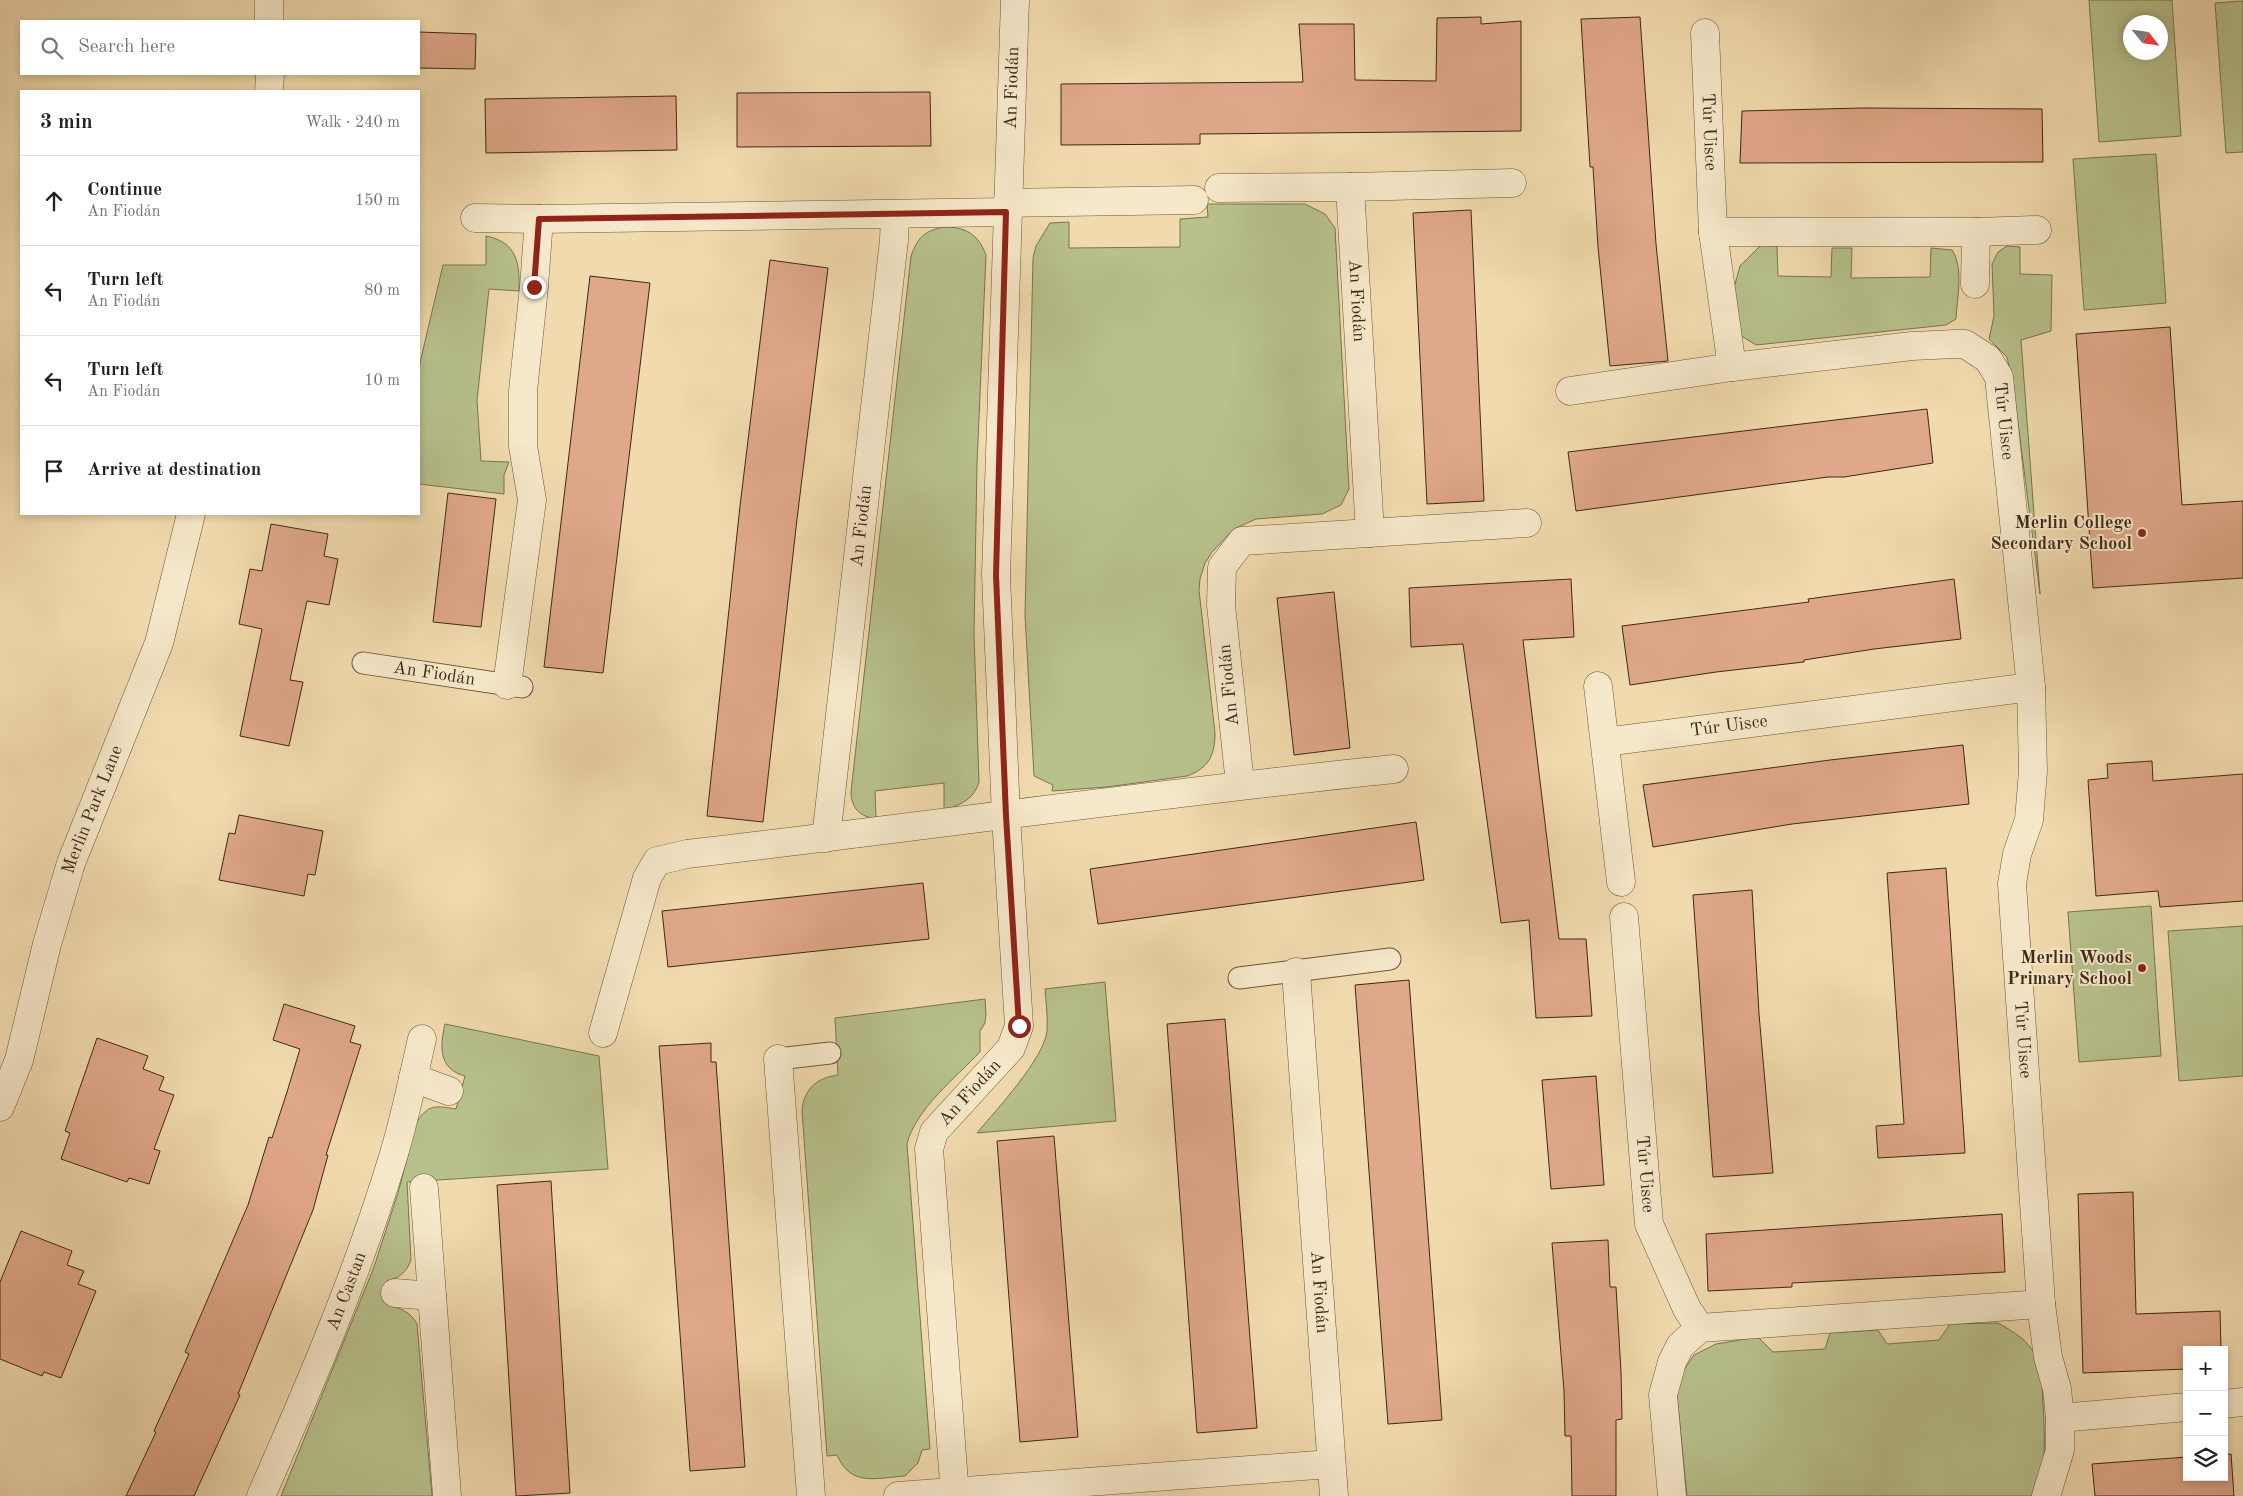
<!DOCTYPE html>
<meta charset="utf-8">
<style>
:root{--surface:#fff;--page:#f6f6f6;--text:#222;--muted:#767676;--line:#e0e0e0}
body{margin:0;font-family:"Old Standard TT",serif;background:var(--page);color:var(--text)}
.controls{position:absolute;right:15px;bottom:15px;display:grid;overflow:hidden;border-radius:0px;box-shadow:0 2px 8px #0003}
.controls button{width:45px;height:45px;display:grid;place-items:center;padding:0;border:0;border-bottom:1px solid var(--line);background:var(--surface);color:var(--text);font:25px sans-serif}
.compass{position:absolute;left:2123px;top:15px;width:45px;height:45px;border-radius:50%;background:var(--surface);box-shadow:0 2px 8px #0003;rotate:120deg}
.stop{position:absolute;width:15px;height:15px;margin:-11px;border:4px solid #8f2418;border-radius:50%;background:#fff}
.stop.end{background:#8f2418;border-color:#fff;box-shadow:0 1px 5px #0008}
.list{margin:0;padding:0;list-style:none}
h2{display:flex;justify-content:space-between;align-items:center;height:65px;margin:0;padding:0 20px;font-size:21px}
h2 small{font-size:16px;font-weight:400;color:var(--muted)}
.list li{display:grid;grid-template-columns:32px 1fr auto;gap:15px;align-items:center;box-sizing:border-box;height:90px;padding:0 20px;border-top:1px solid var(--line)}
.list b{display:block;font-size:19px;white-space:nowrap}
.list p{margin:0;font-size:16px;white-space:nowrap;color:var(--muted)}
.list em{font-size:16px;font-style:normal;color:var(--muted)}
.icon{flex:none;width:28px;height:28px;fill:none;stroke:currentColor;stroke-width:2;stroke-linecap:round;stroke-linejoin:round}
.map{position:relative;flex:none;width:2243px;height:1496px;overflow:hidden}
.search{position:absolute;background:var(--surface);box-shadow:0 2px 8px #0003;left:20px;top:20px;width:400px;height:55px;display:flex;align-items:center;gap:12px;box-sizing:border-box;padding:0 18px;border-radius:0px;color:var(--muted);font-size:19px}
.panel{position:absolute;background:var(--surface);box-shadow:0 2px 8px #0003;left:20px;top:90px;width:400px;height:425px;border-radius:0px}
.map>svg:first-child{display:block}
</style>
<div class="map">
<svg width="2243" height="1496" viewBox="0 0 2243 1496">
<rect width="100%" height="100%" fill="#f1dbae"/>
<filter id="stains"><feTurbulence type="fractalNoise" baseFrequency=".004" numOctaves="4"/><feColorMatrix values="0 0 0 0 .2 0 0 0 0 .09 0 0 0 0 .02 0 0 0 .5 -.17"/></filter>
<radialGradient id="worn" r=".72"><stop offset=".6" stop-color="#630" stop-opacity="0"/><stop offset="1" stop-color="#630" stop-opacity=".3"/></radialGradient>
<path fill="#b7c18c" stroke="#7a7450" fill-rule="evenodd" d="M2089,0H2172L2181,136L2099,142ZM2130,22H2160V52H2130Z
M2243,1V152L2226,153L2215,3Z
M2156,154L2166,303L2084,310L2073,159Z
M1207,204H1305L1325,214L1335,228L1349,489L1341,505L1322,514L1256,519L1234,529L1212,552L1205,563L1200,579L1199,590L1215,733C1215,755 1209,768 1187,776L1107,787L1052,791L1053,785L1034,776L1025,616L1033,258L1036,246L1050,223L1069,222V248L1180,247V219L1208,217Z
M944,227C966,227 978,234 986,255L977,464L974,634L979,782C974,799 961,805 944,810V783L875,791L876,818C861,818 851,808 851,792L911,256C918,237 924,231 944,227Z
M486,236C517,242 520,263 519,291L489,289L477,400L481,461L509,462L504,475V494L419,484V367L443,265H486Z
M1761,245L1777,246L1778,276L1831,277L1832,248H1852L1851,278L1930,277L1931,248L1952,250C1964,268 1957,298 1956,319L1946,325L1756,345L1743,337L1736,327L1734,288L1740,266Z
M2007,246L2020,247V274L2052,275L2051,331L2021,340L2040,594L2013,384L2007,357L1989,339L1994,316L1992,264L1998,252Z
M2151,906L2161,1056L2079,1062L2068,912Z
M2243,926V1076L2179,1081L2168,931Z
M1105,982L1116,1121L977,1133C996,1110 1044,1059 1047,1031C1048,1018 1046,1003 1045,989Z
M985,999L986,1014L985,1023L980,1031V1052C956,1077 915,1110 907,1144L930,1449L922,1450L918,1463L905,1476C875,1478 851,1487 837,1455L827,1456L802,1111C804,1089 816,1078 838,1075L835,1018Z
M445,1024L599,1056L608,1169L407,1182L411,1260C407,1272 398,1279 387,1281L389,1306C402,1308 411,1313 417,1324L432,1496H281L374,1267L398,1193L416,1124C427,1103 437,1106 456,1109L465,1076C438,1069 440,1046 445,1024Z
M1998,1323C2014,1332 2030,1341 2037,1359C2043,1373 2042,1390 2043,1404C2045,1436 2046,1465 2037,1496H1687L1677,1395L1680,1376L1694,1355L1716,1344L1758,1337L1773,1352L1825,1349L1830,1333L1878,1330L1887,1344L1939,1340L1950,1324Z"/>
<path fill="#e0a88a" stroke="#3e2815" d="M1481,17V24L1521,21V131L1200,134V144L1061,145V84L1303,82L1299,24H1354L1355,80L1436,81L1437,18Z
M1640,17L1656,244L1668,361L1610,366L1598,247L1593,167H1590L1581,19Z
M419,32L476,34L475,69L419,68Z
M930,92L931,146L737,147V93Z
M676,96L677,150L486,153L485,99Z
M1862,108L2042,109L2043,162L1740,163L1742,111Z
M1471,210L1484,501L1427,504L1413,213Z
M770,260L828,268L797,519L763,822L707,816L740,506Z
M590,276L650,283L603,673L544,667Z
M2170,327L2182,505L2243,501V578L2093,588L2076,334Z
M1927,409L1933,463L1844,477H1828L1576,511L1568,452Z
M448,493L496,499L481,627L433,622Z
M271,524L328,534L324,556L338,559L329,605L307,601L290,680L303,682L289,746L240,736L262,629L239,624L250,569L262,571Z
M1571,579L1574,637L1523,640L1559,939H1586L1592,1016L1536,1018L1529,920L1501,923L1463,644L1411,647L1409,588Z
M1954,579L1961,639L1874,649L1804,660V662L1716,672L1630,685L1622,626L1809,602L1808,599Z
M1334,592L1350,748L1294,755L1277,598Z
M1963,745L1969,804L1792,824L1653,847L1643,785L1830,760Z
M2152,761L2153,781L2243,774V901L2160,907L2158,891L2096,896L2088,780L2108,778L2107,764Z
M239,815L323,831L315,875L308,874L304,896L219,880L229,833L235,834Z
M1416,822L1424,880L1098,924L1090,869Z
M1946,868L1965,1153L1878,1158L1876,1126L1904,1124L1887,873Z
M923,883L929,939L668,967L662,911Z
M1752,890L1759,1014L1773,1173L1713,1177L1693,895Z
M1409,980L1442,1420L1388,1424L1355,985Z
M284,1004L355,1026L350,1042L361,1045L326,1155H328L313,1210L238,1394L240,1395L194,1496H126L156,1432L154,1431L189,1354L185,1352L248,1205L269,1137L272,1138L287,1092L300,1049L273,1040Z
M1225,1019L1257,1428L1197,1433L1167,1024Z
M97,1038L148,1056L143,1069L164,1077L159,1090L174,1095L154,1149L160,1151L149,1184L129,1178L127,1182L61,1159L70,1133L65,1131Z
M711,1043V1062H716L745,1467L690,1471L659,1046Z
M1596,1076L1604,1185L1551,1189L1542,1080Z
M1054,1136L1078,1437L1020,1442L997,1141Z
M551,1181L570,1493L516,1496L497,1185Z
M2133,1192L2136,1314L2220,1311L2221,1350H2187V1369L2083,1373L2078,1194Z
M2002,1214L2005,1272L1792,1283V1287L1708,1291L1706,1234Z
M21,1231L72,1251L67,1265L84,1271L78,1284L96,1291L61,1378L44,1372L42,1376L0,1359V1282Z
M1608,1240L1610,1287H1616L1621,1372L1622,1419L1616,1420V1496H1572L1571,1436H1565L1564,1391L1552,1243Z
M2231,1454L2234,1496H2095L2092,1464L2187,1457V1477H2224V1455Z"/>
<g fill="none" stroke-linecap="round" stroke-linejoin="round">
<g stroke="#6b553b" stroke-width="23">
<g id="service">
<path id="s1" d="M363,663L522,687"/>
<path d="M1239,978L1390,959"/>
<path d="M778,1059L830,1053"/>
</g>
</g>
<g stroke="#6b553b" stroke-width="29">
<g id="minor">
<path d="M269,0V21"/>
<path id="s2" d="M1705,33L1713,232L1732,367"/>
<path d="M269,91L270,74"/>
<path id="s3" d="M1350,187L1370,533"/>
<path d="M1219,188L1350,187L1512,183"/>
<path d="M1007,203L1194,200"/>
<path d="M475,218L539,219L1006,212"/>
<path d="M1713,232H1976L2037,230"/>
<path d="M1975,284L1976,232"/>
<path id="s4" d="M1570,391L1732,367L1912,346L1955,344H1965L1988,359L1999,377L2031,687L2033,771L2029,820L2017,854L2012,884L2041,1304"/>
<path d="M507,685L532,500L523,446V391L534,287L539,219"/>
<path d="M1598,686L1621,882"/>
<path id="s5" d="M1605,742L2031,687"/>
<path d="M1240,784L1221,605L1222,567L1242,541L1527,523"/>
<path id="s6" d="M826,838L894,240L895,214"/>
<path id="s7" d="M1624,917L1649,1224L1687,1309L1700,1328"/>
<path id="s8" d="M1296,972L1334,1496"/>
<path d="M603,1033L647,878L657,861L687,854C923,827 1158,793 1394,769"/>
<path d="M778,1059L811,1496"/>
<path d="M413,1078L449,1091"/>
<path id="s9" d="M0,1107L19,1060L47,944L71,863L159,643L191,514"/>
<path d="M424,1188L447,1496"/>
<path d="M395,1293L432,1296"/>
<path d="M2224,1404L2243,1402"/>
<path d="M2060,1418L2187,1407"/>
<path id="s10" d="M261,1496C310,1385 358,1273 393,1157C405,1118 413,1078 422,1039"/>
<path d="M898,1496L1331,1464"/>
<path id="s11" d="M955,1496L929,1149L934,1132L1011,1048L1019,1026L1006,816L996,575L1015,0"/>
<path d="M1672,1496L1663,1395L1672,1362L1680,1346L1700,1328L2041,1304L2048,1357L2057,1389L2060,1418V1450L2046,1496"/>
</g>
</g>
<use href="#service" stroke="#f6e8ca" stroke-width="21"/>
<use href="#minor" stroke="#f6e8ca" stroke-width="28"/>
</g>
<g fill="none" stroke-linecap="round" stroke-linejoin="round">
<path stroke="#8f2418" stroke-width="6" d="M534,287L539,219L1006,212L996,575L1006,816L1019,1026"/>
</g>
<g fill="#8f2418" stroke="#f6e8ca" stroke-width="2">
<circle cx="2142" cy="533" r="5"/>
<circle cx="2142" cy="968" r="5"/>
</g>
<g text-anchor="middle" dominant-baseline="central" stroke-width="4" stroke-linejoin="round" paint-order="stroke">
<g font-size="18" fill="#3e2815" stroke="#f6e8ca">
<text stroke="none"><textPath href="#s11" startOffset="1442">An Fiodán</textPath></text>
<text stroke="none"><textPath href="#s2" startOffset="99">Túr Uisce</textPath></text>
<text stroke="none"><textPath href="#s3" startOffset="114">An Fiodán</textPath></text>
<text stroke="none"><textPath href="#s4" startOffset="491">Túr Uisce</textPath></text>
<text stroke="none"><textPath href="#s6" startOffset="314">An Fiodán</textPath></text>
<text stroke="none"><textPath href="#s1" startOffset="72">An Fiodán</textPath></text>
<text transform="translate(1229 685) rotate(-96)">An Fiodán</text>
<text stroke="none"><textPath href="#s5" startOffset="125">Túr Uisce</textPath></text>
<text stroke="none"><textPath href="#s9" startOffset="312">Merlin Park Lane</textPath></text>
<text stroke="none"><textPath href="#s4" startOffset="1114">Túr Uisce</textPath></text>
<text stroke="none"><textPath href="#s11" startOffset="419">An Fiodán</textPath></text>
<text stroke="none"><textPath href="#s7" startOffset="258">Túr Uisce</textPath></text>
<text stroke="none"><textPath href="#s10" startOffset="222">An Castan</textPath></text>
<text stroke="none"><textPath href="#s8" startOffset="321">An Fiodán</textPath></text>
</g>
<g font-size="18" font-weight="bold" fill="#3e2815" stroke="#f6e8ca" text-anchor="end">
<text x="2132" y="523">Merlin College<tspan x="2132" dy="21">Secondary School</tspan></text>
<text x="2132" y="958">Merlin Woods<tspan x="2132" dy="21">Primary School</tspan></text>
</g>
</g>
<rect width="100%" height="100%" filter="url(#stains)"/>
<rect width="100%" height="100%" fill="url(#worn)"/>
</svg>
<div class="controls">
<button>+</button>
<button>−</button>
<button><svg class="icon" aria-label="layers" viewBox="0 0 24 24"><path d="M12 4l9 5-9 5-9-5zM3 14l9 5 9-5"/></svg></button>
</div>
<svg class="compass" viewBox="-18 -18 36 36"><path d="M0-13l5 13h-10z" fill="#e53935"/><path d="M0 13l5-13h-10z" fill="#767676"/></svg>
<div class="stop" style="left:1019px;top:1026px"></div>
<div class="stop end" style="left:534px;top:287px"></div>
<div class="search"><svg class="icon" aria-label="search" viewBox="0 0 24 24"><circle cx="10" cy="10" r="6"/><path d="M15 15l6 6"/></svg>Search here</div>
<section class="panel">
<h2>3 min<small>Walk · 240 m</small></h2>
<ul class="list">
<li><svg class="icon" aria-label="ahead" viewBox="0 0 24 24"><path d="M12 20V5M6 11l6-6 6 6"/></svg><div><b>Continue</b><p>An Fiodán</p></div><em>150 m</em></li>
<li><svg class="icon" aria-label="left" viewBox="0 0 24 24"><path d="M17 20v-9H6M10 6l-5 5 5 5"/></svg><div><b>Turn left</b><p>An Fiodán</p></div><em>80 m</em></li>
<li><svg class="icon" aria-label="left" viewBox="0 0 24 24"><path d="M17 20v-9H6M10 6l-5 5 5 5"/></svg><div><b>Turn left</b><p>An Fiodán</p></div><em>10 m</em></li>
<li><svg class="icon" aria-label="arrive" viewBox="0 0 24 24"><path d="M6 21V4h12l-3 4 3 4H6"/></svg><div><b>Arrive at destination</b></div></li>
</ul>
</section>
</div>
